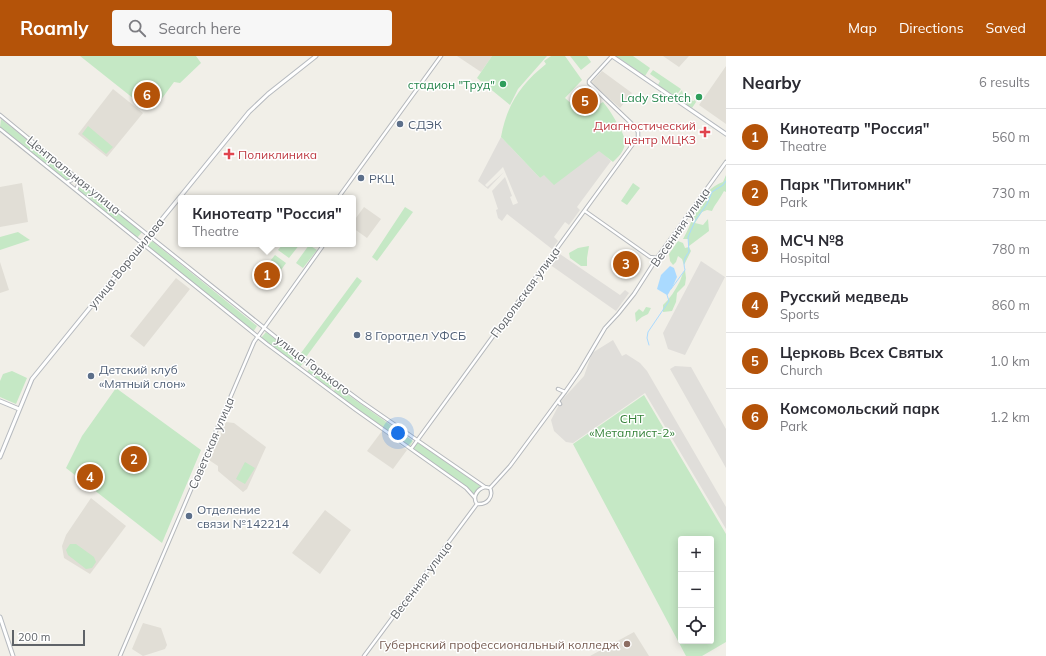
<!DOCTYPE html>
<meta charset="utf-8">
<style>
:root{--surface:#fff;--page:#f7f7f7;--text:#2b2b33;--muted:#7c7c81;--line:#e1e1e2;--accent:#b45309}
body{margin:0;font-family:Mulish,sans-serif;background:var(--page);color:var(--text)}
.controls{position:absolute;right:12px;bottom:12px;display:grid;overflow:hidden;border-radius:4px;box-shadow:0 2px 10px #0003}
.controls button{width:36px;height:36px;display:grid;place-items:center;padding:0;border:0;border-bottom:1px solid var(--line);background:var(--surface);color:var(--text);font:20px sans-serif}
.scale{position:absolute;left:12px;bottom:10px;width:73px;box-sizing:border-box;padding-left:4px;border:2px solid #5f6368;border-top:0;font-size:11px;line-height:14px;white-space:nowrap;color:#5f6368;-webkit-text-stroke:3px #fff;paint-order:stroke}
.you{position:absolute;left:398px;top:377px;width:14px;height:14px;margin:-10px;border:3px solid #fff;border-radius:50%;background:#1a73e8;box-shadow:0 0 0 6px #1a73e833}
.badge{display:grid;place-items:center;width:26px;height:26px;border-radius:50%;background:var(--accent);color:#fff;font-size:13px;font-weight:700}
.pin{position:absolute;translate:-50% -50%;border:2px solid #fff;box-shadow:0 1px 4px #0006}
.popup{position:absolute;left:178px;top:139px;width:178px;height:52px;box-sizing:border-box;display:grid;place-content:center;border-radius:4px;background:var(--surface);filter:drop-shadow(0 1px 3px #0005);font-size:13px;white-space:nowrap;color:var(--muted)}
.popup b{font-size:15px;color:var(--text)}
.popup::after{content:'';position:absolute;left:50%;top:100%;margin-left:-8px;border:8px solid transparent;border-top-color:var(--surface)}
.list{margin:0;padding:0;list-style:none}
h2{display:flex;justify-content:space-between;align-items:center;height:52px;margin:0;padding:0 16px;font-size:17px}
h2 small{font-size:13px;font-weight:400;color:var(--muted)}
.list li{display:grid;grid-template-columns:26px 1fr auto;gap:12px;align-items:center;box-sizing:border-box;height:56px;padding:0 16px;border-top:1px solid var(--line)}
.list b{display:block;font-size:15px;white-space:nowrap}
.list p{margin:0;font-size:13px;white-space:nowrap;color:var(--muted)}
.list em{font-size:13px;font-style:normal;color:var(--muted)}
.icon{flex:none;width:22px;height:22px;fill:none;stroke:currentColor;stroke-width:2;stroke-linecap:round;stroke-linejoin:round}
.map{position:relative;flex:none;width:726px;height:600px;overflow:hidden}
header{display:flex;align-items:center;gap:24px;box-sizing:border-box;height:56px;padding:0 20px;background:var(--accent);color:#fff}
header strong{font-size:19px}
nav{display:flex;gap:22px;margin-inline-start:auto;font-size:14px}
.search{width:280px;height:36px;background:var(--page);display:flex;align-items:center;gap:10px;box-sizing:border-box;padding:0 14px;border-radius:4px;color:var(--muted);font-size:15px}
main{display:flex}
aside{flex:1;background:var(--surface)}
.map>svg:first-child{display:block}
</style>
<header>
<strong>Roamly</strong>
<div class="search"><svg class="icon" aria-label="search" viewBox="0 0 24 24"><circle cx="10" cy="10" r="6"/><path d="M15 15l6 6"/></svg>Search here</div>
<nav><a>Map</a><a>Directions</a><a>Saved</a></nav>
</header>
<main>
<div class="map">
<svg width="726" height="600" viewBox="0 0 726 600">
<rect width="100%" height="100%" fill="#f1efe8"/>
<path fill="#e0deda" d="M501,81L540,122L544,118L599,94L611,105L577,151L580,154L569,169L565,166L554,181L558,185L552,193L507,158L502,165L498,162L496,154L498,153L492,135L505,121L512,140L510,141L513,149L518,147L503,111L485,129L487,131L504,116L488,133L478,125Z
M557,196L620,239L625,234L629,237L616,255L549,208Z
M701,205L725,221L685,299L668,293L663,277Z
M613,284L622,300L626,298L640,307L647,315L726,451V473L645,337L573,387L566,386L554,375L551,364L561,345L584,320L592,297Z
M675,310L691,311L726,373V412L670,313Z"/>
<path fill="#e1ded6" d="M457,0H492L481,16Z
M663,0H689L679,11Z
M726,10V68L699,49Z
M602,15L632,37L620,52L591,27Z
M113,33L143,57L107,101L78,78Z
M22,127L28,166L0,171V131Z
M364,151L381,163L367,182L353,172V166Z
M0,206L9,234L0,237Z
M176,222L190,233L144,291L130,280Z
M226,366L234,367L266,391L247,433L243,436L218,415V410L209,404Z
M382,375L407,394L393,413L367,395Z
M91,442L126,470L90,518L64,502L62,490L66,479Z
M325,454L351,474L320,518L292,497Z
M143,567L161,572L167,589L165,593L143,600L132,593Z
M634,576L649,600H590Z"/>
<path fill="#c5e8c5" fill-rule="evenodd" d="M80,0H196L201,7L180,27L174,26L155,52L148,54Z
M492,0H547L518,33L510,49L477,22Z
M551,0H565L582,24L565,42L583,58L603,46C609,53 613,60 617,67C628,84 628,93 613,106L599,95L554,129L544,119L540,122L501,81C507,48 521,28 546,8L544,5Z
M570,0H587L591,6L581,14Z
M616,0H633L650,12L645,20Z
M653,14L681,33L675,41L658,29L660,25L650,18Z
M682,34L683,38L693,45L695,44L696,46L692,52L676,42Z
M1,63L71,119V124L69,125L66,124L0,71Z
M88,70L113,91L106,98L82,78Z
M726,119V136L724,135C720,143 715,148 712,155L707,154L702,156L695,167L703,169L708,163L709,175L689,190L688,183H683C695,163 699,134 723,126Z
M633,127L640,132L627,149L621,145Z
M81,129H83L142,176L137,182L78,135L79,130Z
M405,151L413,156L377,205L372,201Z
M18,176L30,184L0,194V181Z
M152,185L257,270L253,276L147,190Z
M678,185L683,187L685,192L689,191L691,195L684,209L682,203L678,200L676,206L673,209L670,205L669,198Z
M283,188H300L289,202L278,194Z
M309,189L317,194L303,212L296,207Z
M589,190L587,202V210H581L570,202L569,197L578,192Z
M275,199L286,207L281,214L270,205Z
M685,214L686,222L685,229L677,237L676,246L672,255L663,256V249C669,244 676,233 680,225C682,221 682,217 685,214Z
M357,221L362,225L306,301L301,297Z
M646,251L651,252L648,258L642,261L636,266L635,257L639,253L643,256Z
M266,276L304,306L300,311L261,282Z
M311,311L334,328L330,333L307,316Z
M12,315L27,322L16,348L0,341V325L3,318Z
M337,331L413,385L410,390L333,336Z
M116,332L201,394L162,487L66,412L82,380Z
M644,339L726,478V586L702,600H686L573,388ZM681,483H711V585H681Z
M417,386L483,432L476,442L470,434L413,392Z
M245,406L255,412L245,428L236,423Z
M70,488H76L94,501L96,506L92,512L86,513L68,499L66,494Z"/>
<path fill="#aadaff" d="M670,210L674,212L677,221L672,232L667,239L657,233L661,219Z"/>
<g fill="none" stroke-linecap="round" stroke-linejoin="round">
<path stroke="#aadaff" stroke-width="1" d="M671,233L685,214C683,206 684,202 689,196L688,181L695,165L707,148L712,136L723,129L726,125
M649,289L647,282L648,276L669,245L667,239L669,236"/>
<g stroke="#b5b8bc" stroke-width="4.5">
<path id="tertiary" d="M0,59L73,119L297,298L362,346L485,431
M0,73L267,288L356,354L466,432L475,442
M67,126L72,124L73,119
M76,134L78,129L82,127
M338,142L441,0
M585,155L650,201L657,202
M558,333L565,336L558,345L560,348
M565,336L579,316L605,272L618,258L634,238L659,199L726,106
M411,393L638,81V76L632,68L589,27V25L612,0
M485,431L490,432C494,441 487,449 477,448C472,441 477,433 485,431Z
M490,432L510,410L558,345
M120,600L254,286L322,191L319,188
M364,600L477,448"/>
</g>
<g stroke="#b6babf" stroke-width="5">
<path id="secondary" d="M612,0L726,78
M0,345L19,353
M0,401L32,323L249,56L268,38L316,0
M0,561L13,600"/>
</g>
<use href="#tertiary" stroke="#fff" stroke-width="2.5"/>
<use href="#secondary" stroke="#fff" stroke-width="3"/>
</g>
<g fill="#2e9e5b" stroke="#fff" stroke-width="1.5">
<circle cx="503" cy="28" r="4"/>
<circle cx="699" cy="41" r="4"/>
</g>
<g fill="#5c6f8a" stroke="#fff" stroke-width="1.5">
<circle cx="400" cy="68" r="4"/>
<circle cx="361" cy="122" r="4"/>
<circle cx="357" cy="279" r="4"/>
<circle cx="91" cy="320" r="4"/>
<circle cx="189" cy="460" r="4"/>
</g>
<g fill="#e0444e" stroke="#fff" stroke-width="1.5">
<path d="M703 70h4v4h4v4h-4v4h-4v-4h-4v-4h4z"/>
<path d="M227 92h4v4h4v4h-4v4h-4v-4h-4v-4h4z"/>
</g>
<circle fill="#8d6e63" stroke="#fff" stroke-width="1.5" cx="627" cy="588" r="4"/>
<g text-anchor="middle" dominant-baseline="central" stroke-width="3" stroke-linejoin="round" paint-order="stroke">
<g font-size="12" fill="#27864d" stroke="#fff" text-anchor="end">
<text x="495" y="28">стадион "Труд"</text>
<text x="691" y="41">Lady Stretch</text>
</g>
<g font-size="12" fill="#4e5e75" stroke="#fff" text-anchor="start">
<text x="408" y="68">СДЭК</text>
<text x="369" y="122">РКЦ</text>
<text x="365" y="279">8 Горотдел УФСБ</text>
<text x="99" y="313">Детский клуб<tspan x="99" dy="14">«Мятный слон»</tspan></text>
<text x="197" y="453">Отделение<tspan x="197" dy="14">связи №142214</tspan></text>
</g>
<g font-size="12" fill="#be3a42" stroke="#fff" text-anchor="end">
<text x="696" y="69">Диагностический<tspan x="696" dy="14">центр МЦК3</tspan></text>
<text x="238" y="98" text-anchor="start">Поликлиника</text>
</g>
<g font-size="12" fill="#5f6368" stroke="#fff">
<text transform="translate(74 119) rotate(39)">Центральная улица</text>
<text transform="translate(680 171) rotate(-55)">Весенняя улица</text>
<text transform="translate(126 207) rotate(-51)">улица Ворошилова</text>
<text transform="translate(525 236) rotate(-54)">Подольская улица</text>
<text transform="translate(313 309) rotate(37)">улица Горького</text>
<text transform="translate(211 387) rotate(-67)">Советская улица</text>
<text transform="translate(421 524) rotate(-53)">Весенняя улица</text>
</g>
<g font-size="12" fill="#348238" stroke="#fff">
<text x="632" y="362">СНТ<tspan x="632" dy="14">«Металлист-2»</tspan></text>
</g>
<g font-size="12" fill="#785e54" stroke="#fff" text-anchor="end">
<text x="619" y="588">Губернский профессиональный колледж</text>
</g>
</g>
</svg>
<div class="controls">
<button>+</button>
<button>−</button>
<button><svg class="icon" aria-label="locate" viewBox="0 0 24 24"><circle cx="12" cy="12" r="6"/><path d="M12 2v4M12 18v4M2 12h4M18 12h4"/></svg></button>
</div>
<div class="scale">200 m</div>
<div class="you"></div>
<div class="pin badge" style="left:267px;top:219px">1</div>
<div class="popup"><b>Кинотеатр &quot;Россия&quot;</b>Theatre</div>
<div class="pin badge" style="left:134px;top:403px">2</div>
<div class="pin badge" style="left:626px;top:208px">3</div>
<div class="pin badge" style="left:90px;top:421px">4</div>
<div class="pin badge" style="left:585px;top:45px">5</div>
<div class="pin badge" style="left:147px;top:39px">6</div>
</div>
<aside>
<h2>Nearby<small>6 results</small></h2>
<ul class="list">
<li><span class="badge">1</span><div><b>Кинотеатр &quot;Россия&quot;</b><p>Theatre</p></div><em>560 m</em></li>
<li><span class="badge">2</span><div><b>Парк &quot;Питомник&quot;</b><p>Park</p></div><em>730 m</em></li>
<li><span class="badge">3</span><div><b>МСЧ №8</b><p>Hospital</p></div><em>780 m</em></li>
<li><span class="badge">4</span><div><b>Русский медведь</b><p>Sports</p></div><em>860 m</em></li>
<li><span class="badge">5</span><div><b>Церковь Всех Святых</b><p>Church</p></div><em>1.0 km</em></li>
<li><span class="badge">6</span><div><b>Комсомольский парк</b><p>Park</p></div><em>1.2 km</em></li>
</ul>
</aside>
</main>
